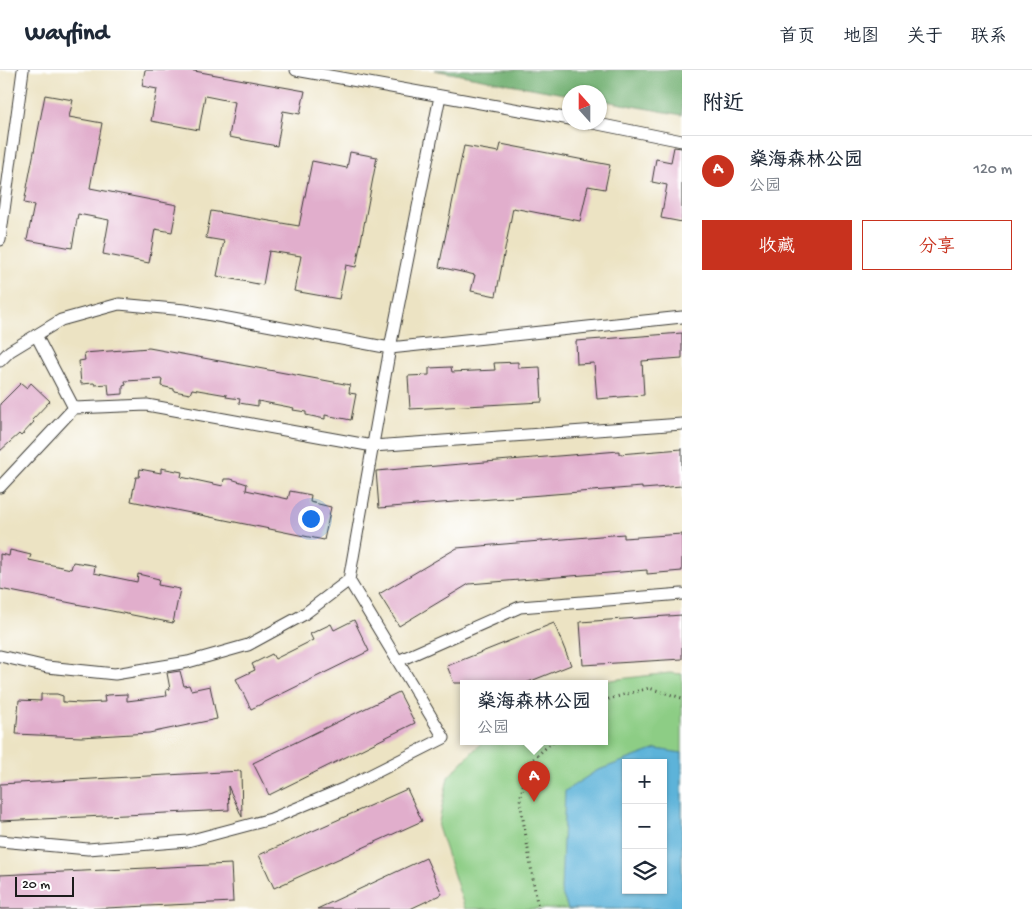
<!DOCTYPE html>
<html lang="zh">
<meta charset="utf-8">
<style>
:root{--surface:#fff;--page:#f2f2f3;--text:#1f2937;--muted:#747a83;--line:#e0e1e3;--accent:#c8321e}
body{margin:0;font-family:"Gochi Hand","LXGW WenKai TC",sans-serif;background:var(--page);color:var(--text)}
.controls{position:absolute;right:15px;bottom:15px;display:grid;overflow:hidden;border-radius:0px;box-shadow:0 1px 4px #0004}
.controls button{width:45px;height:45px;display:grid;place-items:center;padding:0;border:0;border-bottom:1px solid var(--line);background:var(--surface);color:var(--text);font:25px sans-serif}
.compass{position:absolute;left:562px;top:15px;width:45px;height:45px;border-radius:50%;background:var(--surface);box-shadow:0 1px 4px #0004;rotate:339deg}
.scale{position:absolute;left:15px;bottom:12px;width:59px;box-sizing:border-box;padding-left:5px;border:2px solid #1c1c1c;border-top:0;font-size:14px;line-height:18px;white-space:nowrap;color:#1c1c1c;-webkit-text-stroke:4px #fff;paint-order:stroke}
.you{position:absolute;left:310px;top:448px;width:18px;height:18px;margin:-12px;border:4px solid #fff;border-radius:50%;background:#1a73e8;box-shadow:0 0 0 8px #1a73e833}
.badge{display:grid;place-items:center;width:32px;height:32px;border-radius:50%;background:var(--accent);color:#fff;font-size:16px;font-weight:700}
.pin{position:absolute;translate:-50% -41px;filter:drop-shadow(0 1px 2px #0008)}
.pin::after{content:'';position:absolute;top:26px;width:18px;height:15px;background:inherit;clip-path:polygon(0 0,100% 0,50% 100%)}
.popup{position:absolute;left:460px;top:610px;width:148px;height:65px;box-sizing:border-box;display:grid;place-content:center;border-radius:0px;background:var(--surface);filter:drop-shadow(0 1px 4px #0005);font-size:16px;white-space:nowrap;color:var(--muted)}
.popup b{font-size:19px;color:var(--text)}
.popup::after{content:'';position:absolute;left:50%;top:100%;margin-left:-10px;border:10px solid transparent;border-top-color:var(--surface)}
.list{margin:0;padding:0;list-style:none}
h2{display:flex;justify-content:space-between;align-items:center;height:65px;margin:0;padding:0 20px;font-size:21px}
h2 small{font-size:16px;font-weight:400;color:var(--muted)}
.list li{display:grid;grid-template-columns:32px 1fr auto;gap:15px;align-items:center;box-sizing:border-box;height:70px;padding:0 20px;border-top:1px solid var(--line)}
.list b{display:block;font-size:19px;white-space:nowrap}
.list p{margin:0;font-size:16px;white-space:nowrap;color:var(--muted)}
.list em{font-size:16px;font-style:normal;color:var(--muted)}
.actions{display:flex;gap:10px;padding:15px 20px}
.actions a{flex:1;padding:11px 0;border:1px solid var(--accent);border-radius:0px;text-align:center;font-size:18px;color:var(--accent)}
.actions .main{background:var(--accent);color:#fff}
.icon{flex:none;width:28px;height:28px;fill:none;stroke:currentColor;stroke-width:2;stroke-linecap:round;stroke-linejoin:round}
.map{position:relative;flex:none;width:682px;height:839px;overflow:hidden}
header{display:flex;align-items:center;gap:30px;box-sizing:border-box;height:70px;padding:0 25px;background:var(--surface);border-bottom:1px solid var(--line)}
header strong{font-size:24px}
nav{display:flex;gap:28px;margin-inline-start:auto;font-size:18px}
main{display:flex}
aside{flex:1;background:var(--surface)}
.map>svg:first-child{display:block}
</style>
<header>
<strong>Wayfind</strong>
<nav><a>首页</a><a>地图</a><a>关于</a><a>联系</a></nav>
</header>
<main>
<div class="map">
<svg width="682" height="839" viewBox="0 0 682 839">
<rect width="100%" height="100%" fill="#fff"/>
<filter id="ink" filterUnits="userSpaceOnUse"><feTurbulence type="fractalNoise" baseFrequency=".02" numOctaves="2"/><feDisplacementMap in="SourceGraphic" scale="10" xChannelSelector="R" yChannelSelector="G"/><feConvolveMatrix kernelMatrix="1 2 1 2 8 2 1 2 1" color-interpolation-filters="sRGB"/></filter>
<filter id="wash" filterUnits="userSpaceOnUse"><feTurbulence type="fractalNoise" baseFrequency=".0096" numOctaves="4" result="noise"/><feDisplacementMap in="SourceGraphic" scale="20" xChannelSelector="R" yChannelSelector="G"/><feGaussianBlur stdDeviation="1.12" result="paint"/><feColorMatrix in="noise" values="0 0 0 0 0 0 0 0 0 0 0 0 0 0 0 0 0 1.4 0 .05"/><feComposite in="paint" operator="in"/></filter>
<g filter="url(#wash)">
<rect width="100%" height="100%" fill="#ece3c3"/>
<path fill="#8dcd85" stroke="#547450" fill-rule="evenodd" d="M669,603L682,604V839H465L438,757L448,707L483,671H604V613H586ZM626,693H663V820H626Z"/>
<path fill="#72b072" stroke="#476647" d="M434,0H682V45L600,30V22H570L569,25Z"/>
<path fill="#5db3d9" stroke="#3c687a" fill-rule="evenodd" d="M656,679L682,683V839H568L561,821L565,721L596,701ZM626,693H663V820H626Z"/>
<g id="blocks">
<path fill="#e1aecc" d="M145,0H189L305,21L300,44L283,41L277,76L229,67L235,32L205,26L199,60L151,51L157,19L142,16Z
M45,25L73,30L69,47L102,53L90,118L177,135L172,162L155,159L149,193L103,184L109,150L78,144L72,178L27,170L34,135L24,133Z
M501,74L610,95L605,119L588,116L580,151L513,138L496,226L471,221L475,205L439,197L464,76L499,82Z
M674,77L682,78V152L661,148L667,115L652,112L656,89L671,92Z
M350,82L377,87L356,197L346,195L339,229L294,221L301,186L269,181L263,215L217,206L224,171L206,168L211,141L299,156L312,91L347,98Z
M682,263V288L642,291L644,325L597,329L594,293L577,294L576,271Z
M149,278L350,315L349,323L356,324L351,350L325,345V349L306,345V342L293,340L294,338L258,331V336L239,333L240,329L226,327L227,325L192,319L190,324L174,321V319L161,316L162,309L125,311L126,315L123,316V324L109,325L108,314L95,315L94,313L81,314L79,291L85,290L84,283Z
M518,292V298L540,297L542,332L410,339L408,306L429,305V298L451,297L452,302L495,300L494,293Z
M21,313L27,318L31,313L50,331L32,350L34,352L21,366L19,364L0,381V334Z
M682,379V416L642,419V417L379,438L376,401L619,381V384Z
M161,398L182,402L181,407L223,416L224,409H231L247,414L246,420L288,429L290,421L311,425L310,432L331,437L324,470L131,431L136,407H139L140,399L161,403Z
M624,464V468L682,464V501L647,504V500L469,514L399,556L379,524L457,478Z
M10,480L31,485L29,490L71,499L73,492L92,495L95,496L94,503L137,512L138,504L159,509L158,515L180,519L173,553L0,519V484L9,486Z
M682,545V589L583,595L580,552Z
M354,550L369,581L251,639L236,609L255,600L252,594L272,584L275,589L313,570L310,564L331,554L334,560Z
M554,553L571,595L526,613H454L447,596Z
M180,601L184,616L189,615L191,620L210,616L217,649L149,663L81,667L16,664L19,630L41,631V624H57L63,626V632L81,633L105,632L104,626L107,625L127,624V631L167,626L166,620L170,619L167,603Z
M399,622L415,653L269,725L253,693Z
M241,701L242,747L228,716L229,740L0,751V714Z
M407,719L422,751L274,818L259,785Z
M426,788L442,824L410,839H317Z
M231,794L233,832L85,839H0V805Z"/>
</g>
</g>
<g filter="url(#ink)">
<use href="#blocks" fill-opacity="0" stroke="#3b3a35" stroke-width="1"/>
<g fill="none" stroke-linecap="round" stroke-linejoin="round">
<g stroke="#3b3a35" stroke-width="13">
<path id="service" d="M296,0L570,49
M588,52L682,71
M0,170L23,0
M36,265L74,338L147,335L373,376L682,354
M0,291L10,281L61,250L119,234L185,240L390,278L682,247
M0,417L74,338
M0,586L47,597L115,604L188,592L248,575L303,545L349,510
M398,591L520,537L682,524
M0,771L88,779L188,771L271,749L345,718L444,668L349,510L390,278L440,26"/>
</g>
<path stroke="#3b3a35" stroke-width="3" stroke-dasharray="1 4" stroke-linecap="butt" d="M604,632L609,629L649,618L682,628
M538,839L520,731L527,695L553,671"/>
<use href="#service" stroke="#fff" stroke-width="11"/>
</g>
</g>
</svg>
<div class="controls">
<button>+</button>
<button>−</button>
<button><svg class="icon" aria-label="layers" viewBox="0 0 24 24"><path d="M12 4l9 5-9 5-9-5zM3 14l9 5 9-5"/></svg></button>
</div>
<svg class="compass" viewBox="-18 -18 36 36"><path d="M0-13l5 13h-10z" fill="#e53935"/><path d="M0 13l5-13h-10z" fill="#747a83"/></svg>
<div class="scale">20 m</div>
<div class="you"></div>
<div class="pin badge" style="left:534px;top:732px">A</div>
<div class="popup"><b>燊海森林公园</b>公园</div>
</div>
<aside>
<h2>附近<small></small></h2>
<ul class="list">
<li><span class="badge">A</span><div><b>燊海森林公园</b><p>公园</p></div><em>120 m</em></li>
</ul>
<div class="actions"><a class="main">收藏</a><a>分享</a></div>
</aside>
</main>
